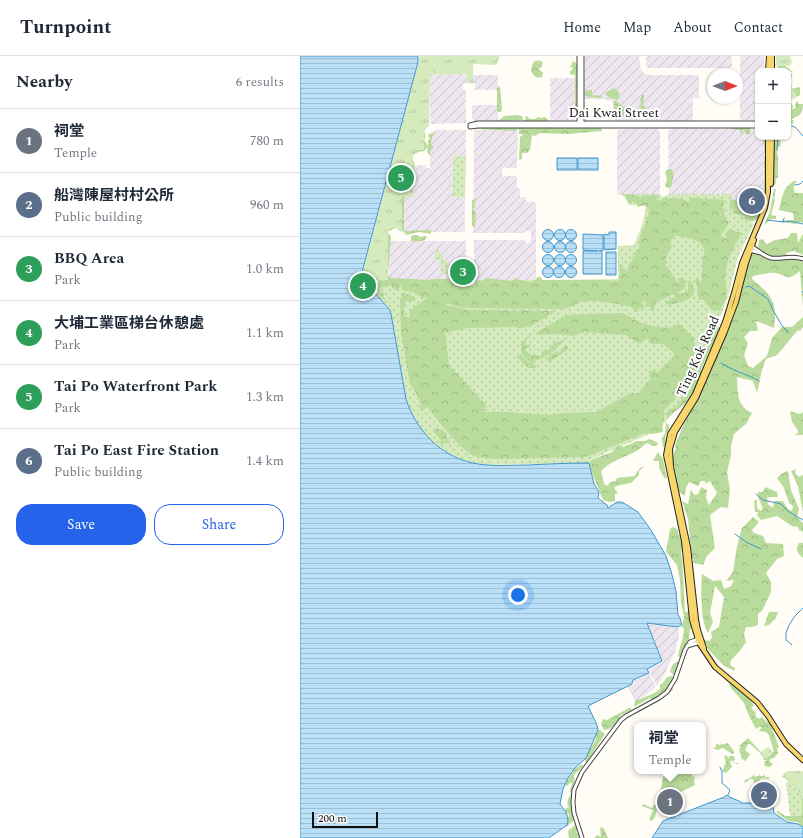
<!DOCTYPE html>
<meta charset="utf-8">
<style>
:root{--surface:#fff;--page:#f6f6f7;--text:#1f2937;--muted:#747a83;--line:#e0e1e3;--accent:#2563eb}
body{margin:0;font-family:Spectral,"Noto Sans TC",serif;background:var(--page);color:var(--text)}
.controls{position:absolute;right:12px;top:12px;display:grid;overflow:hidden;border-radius:8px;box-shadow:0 1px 3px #0004}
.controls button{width:36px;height:36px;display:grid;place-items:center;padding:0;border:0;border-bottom:1px solid var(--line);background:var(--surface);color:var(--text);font:20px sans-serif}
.compass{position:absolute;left:407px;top:12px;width:36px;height:36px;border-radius:50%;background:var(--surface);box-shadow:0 1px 3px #0004;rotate:90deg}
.scale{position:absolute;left:12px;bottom:10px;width:66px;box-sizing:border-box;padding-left:4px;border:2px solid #111;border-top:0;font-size:11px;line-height:14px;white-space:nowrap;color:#111;-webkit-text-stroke:3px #fff;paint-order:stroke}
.you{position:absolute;left:218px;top:539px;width:14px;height:14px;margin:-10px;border:3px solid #fff;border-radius:50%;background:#1a73e8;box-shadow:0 0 0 6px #1a73e833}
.badge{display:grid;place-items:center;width:26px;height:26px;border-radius:50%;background:var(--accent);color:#fff;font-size:13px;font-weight:700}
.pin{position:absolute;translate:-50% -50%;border:2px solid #fff;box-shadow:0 1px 4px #0006}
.popup{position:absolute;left:334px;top:666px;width:72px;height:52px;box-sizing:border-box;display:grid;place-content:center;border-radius:8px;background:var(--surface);filter:drop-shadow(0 1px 3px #0005);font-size:13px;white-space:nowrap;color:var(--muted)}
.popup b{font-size:15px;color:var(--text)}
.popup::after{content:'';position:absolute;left:50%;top:100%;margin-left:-8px;border:8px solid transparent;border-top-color:var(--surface)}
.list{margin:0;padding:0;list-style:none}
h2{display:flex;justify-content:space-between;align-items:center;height:52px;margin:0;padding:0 16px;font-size:17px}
h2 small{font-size:13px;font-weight:400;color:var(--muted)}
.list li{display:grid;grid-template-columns:26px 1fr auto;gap:12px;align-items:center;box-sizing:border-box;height:64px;padding:0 16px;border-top:1px solid var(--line)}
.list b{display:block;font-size:15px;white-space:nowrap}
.list p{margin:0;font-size:13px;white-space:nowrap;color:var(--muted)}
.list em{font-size:13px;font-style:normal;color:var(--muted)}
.actions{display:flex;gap:8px;padding:12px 16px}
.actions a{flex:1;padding:9px 0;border:1px solid var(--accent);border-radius:16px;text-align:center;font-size:14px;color:var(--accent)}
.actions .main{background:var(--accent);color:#fff}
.map{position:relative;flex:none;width:503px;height:782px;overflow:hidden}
header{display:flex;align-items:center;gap:24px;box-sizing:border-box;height:56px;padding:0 20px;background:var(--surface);border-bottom:1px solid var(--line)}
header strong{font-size:19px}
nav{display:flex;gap:22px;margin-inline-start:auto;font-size:14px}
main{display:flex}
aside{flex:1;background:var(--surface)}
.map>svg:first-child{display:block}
</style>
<header>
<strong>Turnpoint</strong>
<nav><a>Home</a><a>Map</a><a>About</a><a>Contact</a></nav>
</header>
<main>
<aside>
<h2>Nearby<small>6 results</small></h2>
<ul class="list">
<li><span class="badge" style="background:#6b7280">1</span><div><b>祠堂</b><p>Temple</p></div><em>780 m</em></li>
<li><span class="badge" style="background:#5c6f8a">2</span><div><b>船灣陳屋村村公所</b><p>Public building</p></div><em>960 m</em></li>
<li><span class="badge" style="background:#2e9e5b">3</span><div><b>BBQ Area</b><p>Park</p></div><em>1.0 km</em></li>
<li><span class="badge" style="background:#2e9e5b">4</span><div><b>大埔工業區梯台休憩處</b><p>Park</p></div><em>1.1 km</em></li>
<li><span class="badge" style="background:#2e9e5b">5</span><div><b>Tai Po Waterfront Park</b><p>Park</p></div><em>1.3 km</em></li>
<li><span class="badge" style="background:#5c6f8a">6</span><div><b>Tai Po East Fire Station</b><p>Public building</p></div><em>1.4 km</em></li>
</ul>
<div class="actions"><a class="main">Save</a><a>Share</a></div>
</aside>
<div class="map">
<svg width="503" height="782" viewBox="0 0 503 782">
<defs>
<pattern id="industrial-furrows" width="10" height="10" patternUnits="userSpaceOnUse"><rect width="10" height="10" fill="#eee6ef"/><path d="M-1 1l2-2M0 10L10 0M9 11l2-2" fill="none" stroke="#cbc4cc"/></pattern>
<pattern id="grass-dots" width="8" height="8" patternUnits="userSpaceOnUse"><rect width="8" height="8" fill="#d5ebbd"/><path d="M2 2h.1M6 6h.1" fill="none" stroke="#b6c8a1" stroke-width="1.8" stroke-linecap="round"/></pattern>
<pattern id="forest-crowns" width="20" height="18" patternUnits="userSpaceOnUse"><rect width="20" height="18" fill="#b9dc9c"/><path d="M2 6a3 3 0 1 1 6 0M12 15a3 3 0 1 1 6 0" fill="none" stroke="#9ebc85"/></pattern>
<pattern id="park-tufts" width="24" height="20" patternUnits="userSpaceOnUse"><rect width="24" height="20" fill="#d5ebbd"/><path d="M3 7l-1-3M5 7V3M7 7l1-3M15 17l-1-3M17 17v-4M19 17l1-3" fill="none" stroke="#b6c8a1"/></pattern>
<pattern id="water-rules" width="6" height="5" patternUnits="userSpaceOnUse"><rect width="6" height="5" fill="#b9e0f7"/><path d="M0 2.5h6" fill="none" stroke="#9ebfd3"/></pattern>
</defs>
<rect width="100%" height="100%" fill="#fffdf5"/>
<path fill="url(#industrial-furrows)" d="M285,0H339L341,14L346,19H399V42H393V65L316,64L314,62V48L312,45L303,43H284Z
M346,0H432V10L430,12H348L346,10Z
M440,0H464V15H458V64H442L440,62Z
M167,18V27L163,28V33L166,35V67L130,68V19Z
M173,19H198V34H173L175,32V28L173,27Z
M250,22H276V62L274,64H250Z
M172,49H198V65H174L172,63Z
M328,73H357L360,75V138H317V74Z
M371,73H458V81H465V138H443L444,151H461L456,163L432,151V138H369L368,75Z
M136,74H166V100H153L152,141H165V175L164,176H102V141H113V110L126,109V112H130V80Z
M175,74H218L217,112H202V120H217V132L220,133V141H226V146H236V225H174V184H224L226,187H230L231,181V175H225L224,177H191L189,176L187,177H173L174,80Z
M89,185H166V225L89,224Z
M348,568L379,572V580L375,596L364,619L357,630L348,613L363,606Z
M349,618L356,631L346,639L335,645L328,631L334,628V625Z"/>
<path fill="url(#grass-dots)" d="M153,100H166L165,141H152Z
M320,138H360L363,141L369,138H432V151L452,161L449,165L454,168L438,201L428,241L422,257L387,340L363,369L361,373L290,404V407L186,409C148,405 116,379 105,343C102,331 101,318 99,306C96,290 92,274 91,258L90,254L71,233L88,224L165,225V229H175V225L318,223V190L334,189L342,169L346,152L345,150L329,149L325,141Z
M138,193L139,197L142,198L144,204L149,207V218H141V204H135V194Z
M489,725C503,734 502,744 502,760H490L486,727Z"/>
<path fill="url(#forest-crowns)" d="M236,4L238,6V4L243,6L241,12H238L243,17L242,21C236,23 233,20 231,14L233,7Z
M273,5L278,8V51L275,52V19L270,18V16L274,12L270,11Z
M475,8L486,9V11L490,13V17L492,18L491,26L489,28L492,29L491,33L500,31V39L490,44L493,51L490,54L495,52L496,46L498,45V48H503C503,58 500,59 492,63V64H494L492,68H488V15H475L478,10L475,9Z
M200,30L202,53L201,56H197V32Z
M314,32L319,36V43C312,44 309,42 305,37Z
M289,34H292V39L302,40V42L289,41L285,39V36Z
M342,39H344L343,49L346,51L344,60L342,61L341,56L339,54L341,50L340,44Z
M316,45L328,54L327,59L323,61L319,57V52L317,60L314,61C314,56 313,51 314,46Z
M217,59L222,60L223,64L198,65L204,60Z
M227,60L230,63H235L240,60L239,62L245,61L248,63L247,66L224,65L226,63L225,61Z
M109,64L112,68H119L122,70L121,72L126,74L123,75L125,77V84L123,82L122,74H119L114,82H112L111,88L114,89L117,86V88L112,96L122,89V87L119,88L118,87V82L125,85L128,90V84L130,83L128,80L129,78L136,76L132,81L131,89L133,90V93H131L130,99L128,98L127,91L124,95L118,96L111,100L112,105H114C115,111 114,127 111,133L113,137L107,138L104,136L109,127L106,126L105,124L108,116L103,117L105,111L109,110V106L105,104L102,105L100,115L97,117L98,121L92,124L102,89L103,88L104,93L109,88L108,83H105V87H103C102,85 104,80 106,78V74Z
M282,70L283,72H288L290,70L301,71L302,75L268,78L240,77L235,80L232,79L230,94L227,97H222V103L219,104L220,81L223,79V78H219V74L217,73L216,75L177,73L175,71Z
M432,70L450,71V74L451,75L450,78H446L445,74H443L441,79L440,74L431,73Z
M463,81H471L472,129L466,140H464V103L465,99Z
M474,81H479L481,88L480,91H478L477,97L478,100V121L476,123V128L473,130V124L475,123L473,122L474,88L476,86L474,84Z
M368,113H371L374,117L371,131L368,132L365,130L367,123L365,116Z
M494,125H497C493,129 493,132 495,137H503V167L501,166L495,168L477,165L494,164L493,157L479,154C482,142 482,132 494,125Z
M474,133H476L474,143L475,144L471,159L476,160V163H471L464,169L470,155Z
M441,136H445L447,142L446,149L449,150L451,158L460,150L462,153C459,163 455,169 444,163L445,160L433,157L434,153L430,154V145L433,143L438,146V150L441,148L444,151L442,154L445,155L447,153L444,150L445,144Z
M320,138L336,139V141L338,140L343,144L342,139L345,140L358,139L356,143L360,145L363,142C371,142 382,141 389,146L390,143L393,142L425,144L423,150L425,157L420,158V160L424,158L429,167L421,180L426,183V176L431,172L434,175L440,176L441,178C435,190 428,200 426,213C423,231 432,239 419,255L412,254L404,244H399L397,234L398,231L394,224L397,222L401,227C404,215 400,207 405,194C397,179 389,184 375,179L370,186L372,192C367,197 365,203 366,210L370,214L378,228L380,226L377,222L384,223L386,229L384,233L378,236L381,239L388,235V226L390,224C403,244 382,245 368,249L365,247L375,241V237L365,242L361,245L357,244L353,257L350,251L347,250L344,244L342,247L344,250L343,255L340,252L337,256H334L333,252C319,248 297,243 282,246C275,248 269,253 261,253L163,252L146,247L145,249L168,254L256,255L231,270L219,273L216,271L168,272L145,277L149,309L186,349L184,356H205L247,359L265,357L297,356L330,337H338L351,322L349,321V315L356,314L357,317L375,299C366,289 364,287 351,288L347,282L340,288L326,279L284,276L272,280L261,278L239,279L235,278L266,259L323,257L335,264L351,270L369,272L379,268L394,282V287L396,292L402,293L416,267L420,273L401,313C403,323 390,345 381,351C376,355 371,358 367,363V355L376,351L385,340L384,332L378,335L375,344L364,354V364L362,367L363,376L352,378L345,377L286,401L196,403C188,402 179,402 172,399C161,394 136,362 127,351L123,354L119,351L122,348H120L119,344L120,342L118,341L110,328L101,276L100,244L103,237L115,241V245H106L104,252V259L110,263L109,255L127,242C118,241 118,238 112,236C108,235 106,236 102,234L101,229L99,233L95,234L89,228L88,231H81L78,236H82L85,239L83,240L84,241L86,245L82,242L81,243L79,241L78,236H75L69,229L72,225L78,227L85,178H89L91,180L88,219L91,222L129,224L131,223H163L166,225L168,230H173L176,225L180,224L182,225L186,222L212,225L215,222L220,224L233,226L238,221H241L242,224H301L319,225L320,217L319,208H321L324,214L327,216L329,208L333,205L332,202L335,200L336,194L339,193V184L348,160L349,152L346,151L344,149L337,151V148L333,146L329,148L325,140Z
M106,140L104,144V175L131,174V178L119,176L106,179L104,176L96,171L90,175L88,174L95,142Z
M177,142L174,149L176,150L173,153L176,158L175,172L172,170V144Z
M491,177H497L498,187L503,178V199L494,195L486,197L487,199H496L497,204L503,206V251L500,215C486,226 490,220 476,217C469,216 460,219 453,220L452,223C471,239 478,246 474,272L456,265L458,275H450L444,281L448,287L444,299L448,310L453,312L467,300L472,282L482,271H492L503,261V271L500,275L498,274L477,299L466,303L462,314L457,337L453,325L437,321C438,336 436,350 452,357L446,368L434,378L431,390V399L427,416L430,434L428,452L421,451L410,459L415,492L407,500L403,509L393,507L394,503H392L388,463L382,445L388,448L391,433L394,439L398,438L401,431L407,434L406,442L409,449L417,437L410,425L405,428V425H401L398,430L389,426L386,432L385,440C385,440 381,437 380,437C374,429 370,400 376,393L375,389C380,377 385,365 391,354C397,340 406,328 410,313L433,263L441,238L444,220L452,198L464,196L458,193L459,184L462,183L467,188L475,184L488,182Z
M113,179H119V181L125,180L127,181C124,187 116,185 111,185V181Z
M229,279H231C228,282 225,285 226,290L230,288V291L226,292V295L233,300L236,299L241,300V296L245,294L248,295L254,287L266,283C257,292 246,303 233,305L232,307L237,311C229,316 223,307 217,301L220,298L229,307L230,306L222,299V291L220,289Z
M265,290L268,291L267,294L249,306L247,302L257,295L260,296Z
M490,355L500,358L503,356V390V379H495L498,377V374L492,366Z
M366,367L369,369V375L367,376L365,382L367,385L366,390L363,391L362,383L365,377Z
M137,372L145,376L148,385H151L147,388L144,383H142L145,386L142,390L140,387L141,384L133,375Z
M350,383L358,387L357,390H352L348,387C343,388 342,392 338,394C325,402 313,403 301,415L304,428L308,430L309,427L314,425L315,426L317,422L334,420L340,412L345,410L339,415V419L331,427L316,430L314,432L318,437L315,438V445L309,446L303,444L289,410L291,404L312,396L319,389L323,391L337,385H344Z
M358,396L363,403L366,419L368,420L365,423L359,412V405H353Z
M496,413L495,417L499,421L503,419V456L498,430L491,415Z
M488,415L491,434L499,453L497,461L503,467V476L499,474L498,471L492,470L477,460L461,464L457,459L458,456H455L454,445L457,444V452L461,455L463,453L458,441V436H463L465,431L477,436L478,441H468L467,442L468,448L473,452L474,445H483L488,453L492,455L493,450L489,447L484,432L477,422L481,418Z
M453,461L459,466L452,474L454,477L463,480L466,487L483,488L484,500L477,503L466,517L471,526V536L462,555L458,558V569L451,571H446L444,578L446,586L440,595L431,604L430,609L435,612V615L424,610L407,592V589L403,586L404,584L410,585L412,581L411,576L419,571L424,541L415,530L410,557L413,566L408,577C400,565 401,533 402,518L413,525L421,524L424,533L431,530L434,524L426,525L433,516L437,490L442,472Z
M373,471L378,474V478L383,480L381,499L382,502L385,556L390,555L395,568L390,574L389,581L390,584L387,588L384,600L378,601C379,591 384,583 384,572H382L384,560L381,547L380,524L377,509L366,496L370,473Z
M499,487H503V507V502C497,496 495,494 499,487Z
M469,556H478L476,562L469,569L464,570Z
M379,605V607L375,619H373L370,615L373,608Z
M371,620L374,621L372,630L373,634L359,645L335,658L332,657L353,644L350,642L334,651L335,645C340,643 357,637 360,633V628H362L367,621Z
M425,623L438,632L448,641L454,649L451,652L456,657L455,660L459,663L462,661L467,666L472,665L473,666L471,670L479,691L477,692L478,697L474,702L470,703V706L473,708L470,711L465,710L464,706L467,704H463L464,702L459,696L450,688H448L445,694L450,698L447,703L445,705L443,703L442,704L439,693L441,691L439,690L448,682L466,702L474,696L469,679L466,676L459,675L462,671H459L456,673L450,662L444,647L431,632L428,626L425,624Z
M329,652H331V654L321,659L318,667L309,673L304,674L301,668L303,663L307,664Z
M296,674H300L305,678L288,704L285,706V702L296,683L294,678Z
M421,687V689L428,687L434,695V697L432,698L423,692L418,694L412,692L416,691V688H417L420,689Z
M426,699L430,703L429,700H434L435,704H433L435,707H438V708H436L432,705H430L432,711L426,717L422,715L426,706L424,701Z
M282,708L283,710C279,715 273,717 274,723H275C270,738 272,750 276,764L272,766L266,771C264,768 267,763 269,760V758L264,756L265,753L269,751C266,747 268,742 271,738L270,734L272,728L271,726L267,730L265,728L275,713Z
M365,715H392V721L394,720L395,722L394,724L395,729L383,735L358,750L355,761L352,765L349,764L353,754L342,750L343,748L352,752C365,737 359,730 365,715Z
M486,716H503V771L497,766L488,765L477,757V754L485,760H502C502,744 503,736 490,726C487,724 486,722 482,721Z
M453,717L455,721L460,719L461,720H463L464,718L465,721H469V723L462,722L459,725L460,729L456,731L453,723H450L445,727L444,725L453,720Z
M275,769L278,772L276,777H279L280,782H269L268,775Z
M302,771L304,773L308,782H294L297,779L301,781L300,772Z"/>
<path fill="url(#park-tufts)" d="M120,0H200L196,9L173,8V27H167V18L130,19L129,70L124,75V94H113V141H102V176L99,175L95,171L91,172L88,175V224L68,225L73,232L63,240L53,228L62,219Z
M476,0H490L492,6L490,10H476Z
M477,14L493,15V17L492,16H489V34H496V42L488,43V15H476Z
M468,691L473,696L466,702L461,696Z
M489,715H503V744L497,732L485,721L486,716Z"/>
<path fill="#d5ebbd" d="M135,9H167V17H135Z"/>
<path fill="url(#water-rules)" stroke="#3f96cf" d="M0,0H118V6L61,220L53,228L63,240L71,233L90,254L91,258L106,343C116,374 140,400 173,407C191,411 210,409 228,409C248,408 268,407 289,407L294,428L299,436L298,442L307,449L308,452L317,446H322L338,456L351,474L366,500L371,515L376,535L378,559L380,562L382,569L377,571L347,567L362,605L347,613L349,617L333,624L332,628L288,650L297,669L298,674L286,702L275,712L268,722L263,733L260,748C265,755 270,760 267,769L249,782H0Z
M257,102H277V114H257Z
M278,102H298V114H278Z
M265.5 179a5.5 5.5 0 1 1 11 0a5.5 5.5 0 1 1-11 0Z
M242.5 179a5.5 5.5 0 1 1 11 0a5.5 5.5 0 1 1-11 0Z
M254.5 179a5.5 5.5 0 1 1 11 0a5.5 5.5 0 1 1-11 0Z
M309,176H316V193L304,194V178L309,179Z
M283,178L303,179V194L299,195H302V218H283V195H298L283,194Z
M265.5 191a5.5 5.5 0 1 1 11 0a5.5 5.5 0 1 1-11 0Z
M254.5 191a5.5 5.5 0 1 1 11 0a5.5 5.5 0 1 1-11 0Z
M242.5 191a5.5 5.5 0 1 1 11 0a5.5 5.5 0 1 1-11 0Z
M306,196H316V219H306Z
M242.5 204a5.5 5.5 0 1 1 11 0a5.5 5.5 0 1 1-11 0Z
M265.5 204a5.5 5.5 0 1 1 11 0a5.5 5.5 0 1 1-11 0Z
M254.5 204a5.5 5.5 0 1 1 11 0a5.5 5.5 0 1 1-11 0Z
M253.5 216a5.5 5.5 0 1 1 11 0a5.5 5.5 0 1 1-11 0Z
M242.5 216a5.5 5.5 0 1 1 11 0a5.5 5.5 0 1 1-11 0Z
M265.5 216a5.5 5.5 0 1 1 11 0a5.5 5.5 0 1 1-11 0Z
M427,739L430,741L441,746L442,747H465L473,751L474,757L487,766L498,768L503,771V782H352L363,765L424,741Z"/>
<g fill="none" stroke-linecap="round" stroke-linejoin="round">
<path stroke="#3f96cf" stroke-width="1" d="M488,69L495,71L503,80
M477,94L478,81
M495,129L500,128L503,125
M467,164L483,166L484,162
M483,166L490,165L503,168
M446,231L449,230L468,243L473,254L481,268L488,277
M502,236H503
M421,307C433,315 447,318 459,325
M456,438L463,444L481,448L489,456L503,464
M435,478L446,486L461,493
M492,589L486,584V577L489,569L495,560L503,552
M420,711L422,716V727L430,734L428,739
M461,734V730
M457,746L458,744"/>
<g stroke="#444" stroke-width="5">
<path id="minor" d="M282,0V68
M279,68V0
M170,69L178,67H458
M170,71L178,70H458
M451,190C458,194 463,200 471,202C482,204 492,198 503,203
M449,194L461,197
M387,590L401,586
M282,782L274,757L273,746L274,734L282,716L321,664L326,660L359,642L367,636L375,623L385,594L390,586L398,583"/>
</g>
<g stroke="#222" stroke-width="6">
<path id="major" d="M468,15L469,0
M472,15V0
M468,81V136L465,152L442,207L434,237L425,266L395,338L370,378L366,399L384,485L392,564L399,587L415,611L457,646L468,660L486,688L503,704
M471,128L472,81
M404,592L398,574L396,563L388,491L371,411L370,393L375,376L396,342L424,278L436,246L446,207L454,184"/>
</g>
<use href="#minor" stroke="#fff" stroke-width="3"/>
<use href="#major" stroke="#f9d66b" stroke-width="4"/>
</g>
<g text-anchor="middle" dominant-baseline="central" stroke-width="4" stroke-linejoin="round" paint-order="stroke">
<g font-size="13" fill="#111" stroke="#fff">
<text x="314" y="57">Dai Kwai Street</text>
<text transform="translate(398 300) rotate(-66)">Ting Kok Road</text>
</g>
</g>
</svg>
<div class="controls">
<button>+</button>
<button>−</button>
</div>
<svg class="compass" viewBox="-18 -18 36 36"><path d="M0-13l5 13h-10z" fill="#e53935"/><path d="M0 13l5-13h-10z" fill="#747a83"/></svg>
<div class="scale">200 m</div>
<div class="you"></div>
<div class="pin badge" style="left:370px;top:746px;background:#6b7280">1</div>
<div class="popup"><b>祠堂</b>Temple</div>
<div class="pin badge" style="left:464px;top:739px;background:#5c6f8a">2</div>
<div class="pin badge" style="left:163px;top:216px;background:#2e9e5b">3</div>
<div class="pin badge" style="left:63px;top:230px;background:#2e9e5b">4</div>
<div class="pin badge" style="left:101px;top:122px;background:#2e9e5b">5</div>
<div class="pin badge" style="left:452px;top:145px;background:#5c6f8a">6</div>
</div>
</main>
